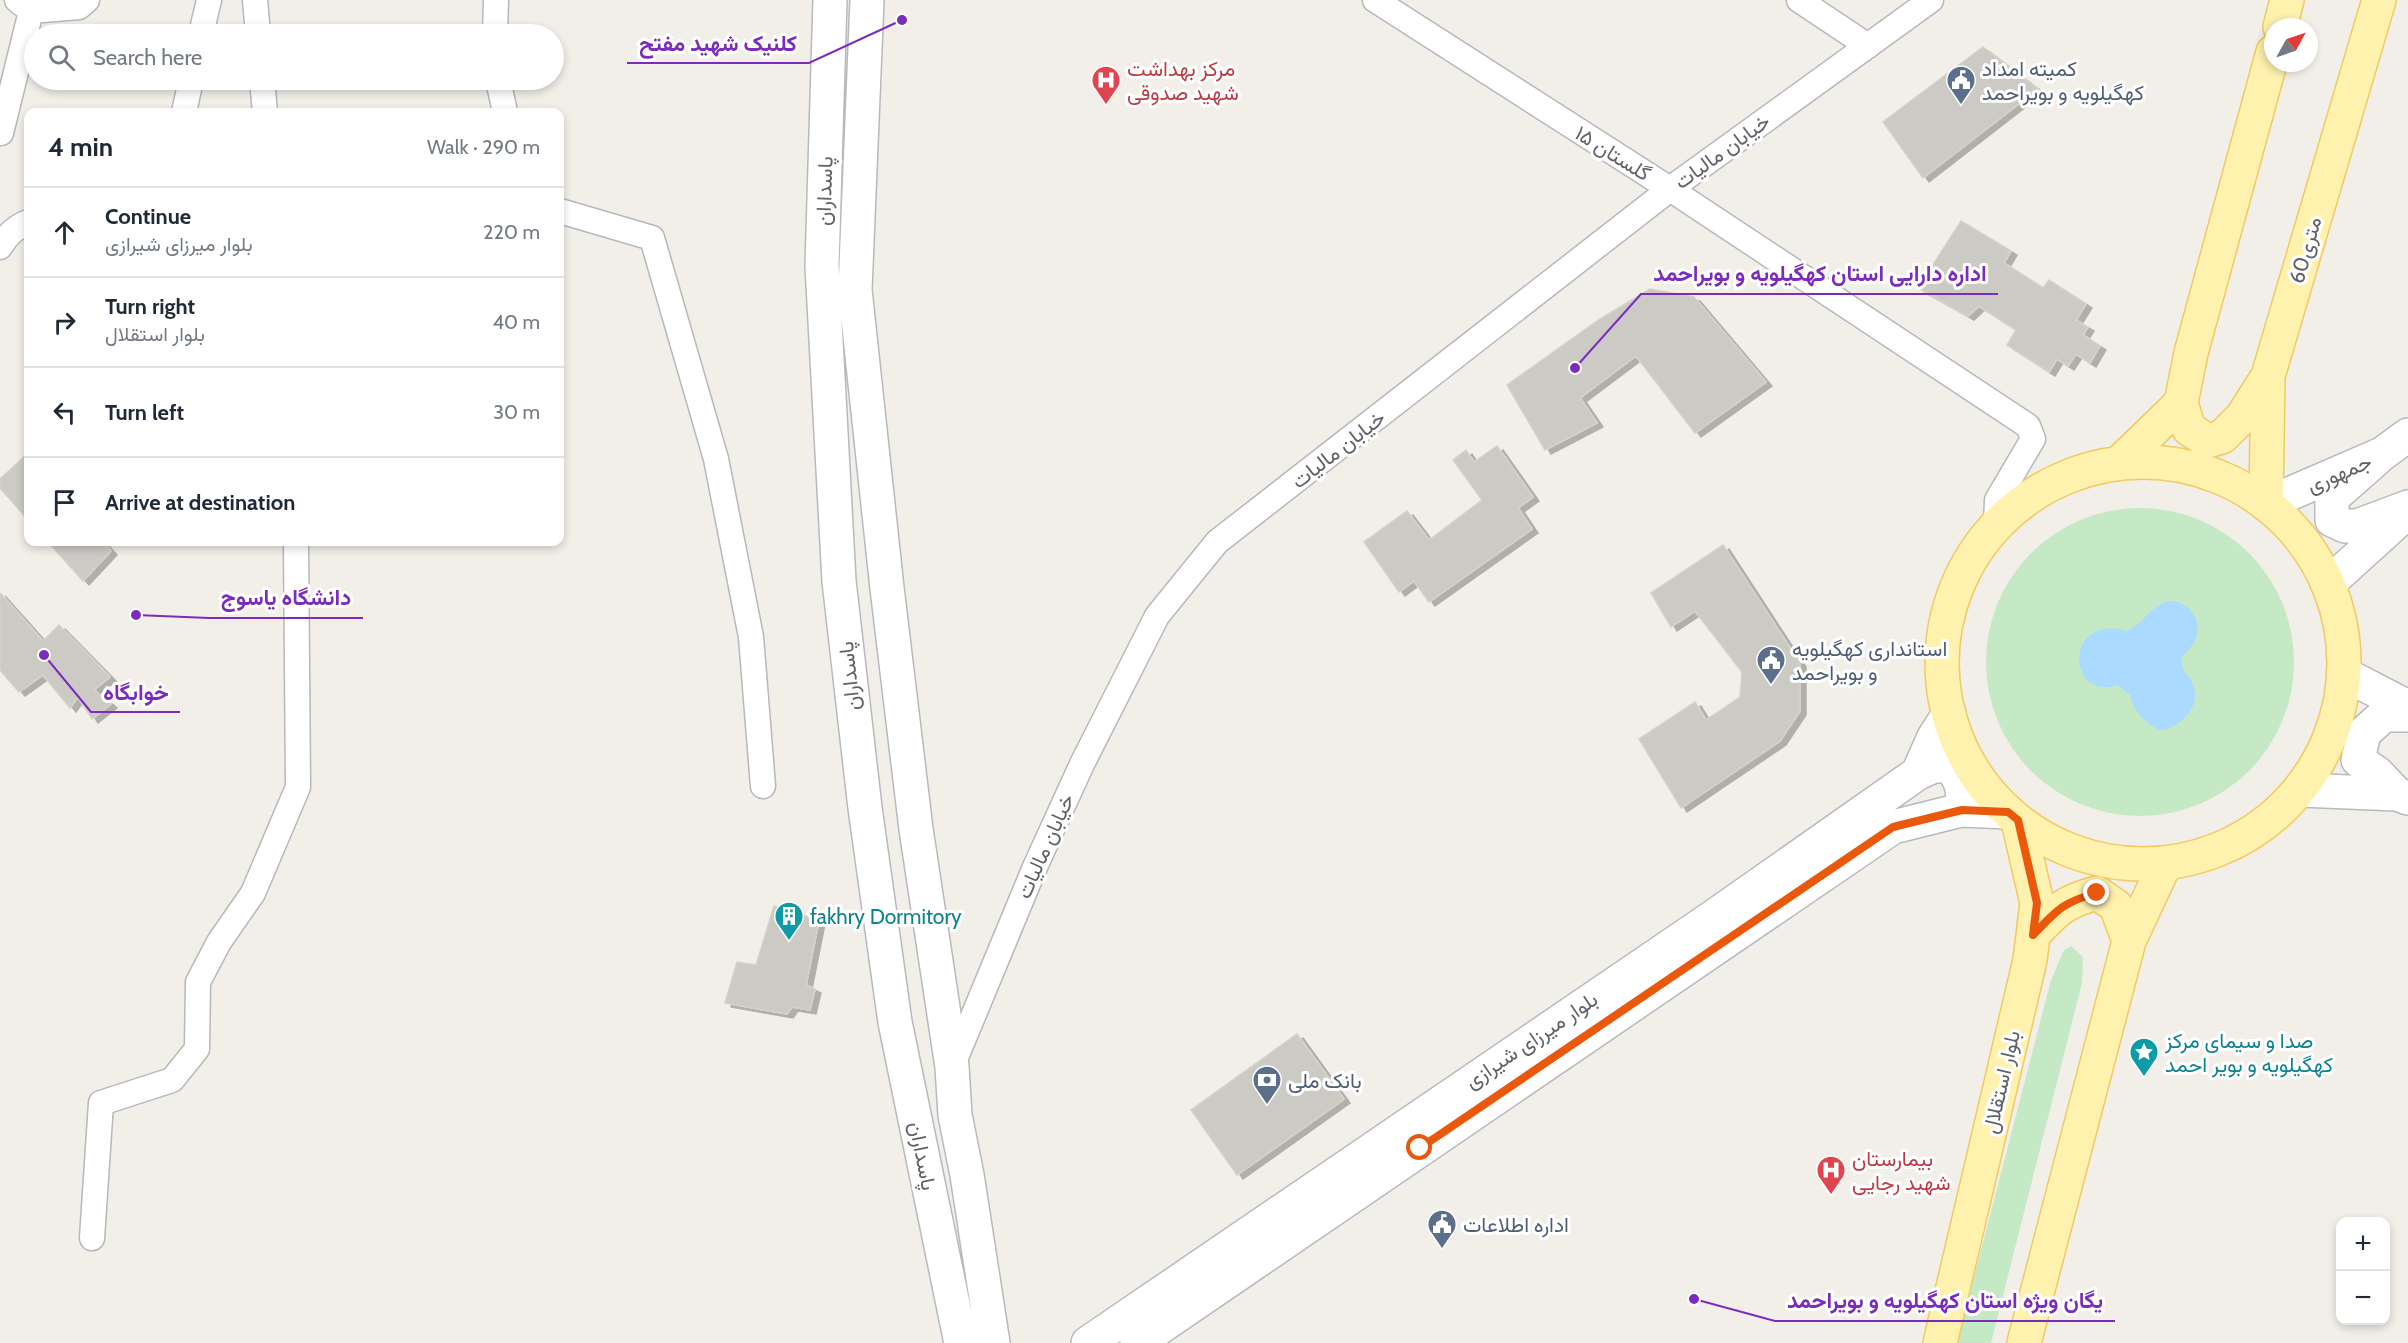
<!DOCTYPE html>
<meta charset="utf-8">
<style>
:root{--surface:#fff;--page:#f2f2f3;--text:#1f2937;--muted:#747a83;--line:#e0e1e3}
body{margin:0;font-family:Cabin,Vazirmatn,sans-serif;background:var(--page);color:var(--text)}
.controls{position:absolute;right:18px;bottom:18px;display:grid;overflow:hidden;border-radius:12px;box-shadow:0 3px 9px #0003}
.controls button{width:54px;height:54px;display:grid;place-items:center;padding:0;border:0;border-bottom:2px solid var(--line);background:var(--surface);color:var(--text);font:30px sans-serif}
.compass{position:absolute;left:2264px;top:18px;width:54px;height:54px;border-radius:50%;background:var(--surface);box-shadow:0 3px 9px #0003;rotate:50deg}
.stop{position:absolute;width:18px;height:18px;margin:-14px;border:4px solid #ea580c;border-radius:50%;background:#fff}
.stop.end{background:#ea580c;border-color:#fff;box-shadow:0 2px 6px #0008}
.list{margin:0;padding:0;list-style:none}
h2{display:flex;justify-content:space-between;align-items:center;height:78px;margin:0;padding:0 24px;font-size:26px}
h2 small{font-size:20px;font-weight:400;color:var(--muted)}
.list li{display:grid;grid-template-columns:39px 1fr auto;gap:18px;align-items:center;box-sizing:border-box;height:90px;padding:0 24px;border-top:2px solid var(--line)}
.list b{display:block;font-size:22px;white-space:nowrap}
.list p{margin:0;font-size:20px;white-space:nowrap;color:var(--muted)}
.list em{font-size:20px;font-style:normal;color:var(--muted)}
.icon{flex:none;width:33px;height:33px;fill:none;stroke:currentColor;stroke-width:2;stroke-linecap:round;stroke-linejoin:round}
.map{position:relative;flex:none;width:2408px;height:1343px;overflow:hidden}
.search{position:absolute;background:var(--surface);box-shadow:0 3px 9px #0003;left:24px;top:24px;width:540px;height:66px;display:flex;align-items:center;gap:15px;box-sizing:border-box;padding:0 21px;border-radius:33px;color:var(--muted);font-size:22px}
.panel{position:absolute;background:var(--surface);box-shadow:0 3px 9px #0003;left:24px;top:108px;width:540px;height:438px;border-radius:12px}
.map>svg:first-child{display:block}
</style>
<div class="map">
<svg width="2408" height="1343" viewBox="0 0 2408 1343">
<defs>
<filter id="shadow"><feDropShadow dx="6" dy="4" stdDeviation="0" flood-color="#0004"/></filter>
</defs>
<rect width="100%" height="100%" fill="#f1efe8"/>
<path fill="#c5e8c5" d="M1986 662a154 154 0 1 1 308 0a154 154 0 1 1-308 0Z
M2071,946L2083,957L2082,983L1991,1343H1957L2051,980L2064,950Z"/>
<path fill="#aadaff" d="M2168,601C2188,600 2203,619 2196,638C2193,646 2186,652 2181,658C2183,675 2187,671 2193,684C2199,698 2192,713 2180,722C2173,727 2167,730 2158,730L2142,718L2134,707L2130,695L2117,685C2067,702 2063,613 2127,631C2144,623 2150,607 2168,601Z"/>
<path fill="#cccac5" stroke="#d6d1c6" stroke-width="1.5" filter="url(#shadow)" d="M1983,47L2038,89L1923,178L1883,122Z
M1961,221L2011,251L2004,263L2043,288L2049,280L2086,304L2076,320L2088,327L2083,335L2100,346L2090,363L2076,354L2068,366L2057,359L2049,372L2007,345L2016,330L1979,306L1968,316L1918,288Z
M1650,289L1694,297L1766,382L1695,433L1636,356L1580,398L1597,423L1545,450L1507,385L1600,319Z
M1497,446L1533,497L1518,508L1532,529L1429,602L1414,581L1399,592L1364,542L1407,511L1429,540L1482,500L1453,460L1466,450L1474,462Z
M28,453V520L0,488V479Z
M48,542H103L111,551L83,581Z
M1723,545L1800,663V711L1780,741L1681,808L1639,739L1695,702L1706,720L1740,697L1742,672L1695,611L1671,627L1651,593Z
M0,593L43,641L59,625L110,677L94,690L111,704L92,719L78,697L70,708L43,675L19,692L0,670Z
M774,906L819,920L806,985L815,989L810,1010L792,1007L787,1014L725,1003L737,962L756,965Z
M1297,1034L1344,1099L1237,1175L1191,1110Z"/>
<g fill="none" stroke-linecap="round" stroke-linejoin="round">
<g stroke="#b5b8bc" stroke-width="27">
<path id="minor" d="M255,0L258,34
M1375,0L1670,189L2028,426L2033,439L1997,500L1996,525
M1799,0L1868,46
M31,11L79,7L87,0
M201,34L209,0
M495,34L496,0
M262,80L265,112
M498,80L505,112
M184,112L191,80
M1,133L31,11L17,0
M560,211L652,238L716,459L751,637L763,786
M0,247C7,235 15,227 28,222
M952,1067L1035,867L1082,764L1157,616L1217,542L1670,189L1931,0
M92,1238L101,1103L172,1080L197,1049L198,982L219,942L253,893L298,787L296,542"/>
</g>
<g stroke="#b6babf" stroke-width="36">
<path id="secondary" d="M830,0L822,266L839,581L865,808L895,1022L961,1343
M867,0L855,290L887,588L916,829L952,1067L955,1115L967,1175L993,1343
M2382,454L2332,498V520L2345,526H2357L2408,507
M2266,504L2382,454L2408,435
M2328,584L2404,515
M2344,674L2408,707
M1918,773L1934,766H1950C1962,781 1965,791 1961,810
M2300,790L2397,794L2408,798
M2397,794L2377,773L2358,760L2364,733L2384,715H2408
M1088,1343L1713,917L1918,773L1934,737L1949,714
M1137,1343L1893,827L1961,810L2008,812"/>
</g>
<g stroke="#f2c960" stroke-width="36">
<path id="primary" d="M2280,27L2287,0
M2181,403L2189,429L2208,441L2222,437L2242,417L2268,376
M1942 663a201 201 0 1 1 402 0a201 201 0 1 1-402 0Z
M2119,463L2181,403L2191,353L2273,52
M2266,504L2268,376L2379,0
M2033,935C2057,910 2063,902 2097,893L2116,906L2129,941
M1940,1343L2030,960L2037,903L2018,821
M2024,1343L2129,941L2165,864"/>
</g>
<use href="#minor" stroke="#fff" stroke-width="24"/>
<use href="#secondary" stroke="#fff" stroke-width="33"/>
<use href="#primary" stroke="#fff2af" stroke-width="33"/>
</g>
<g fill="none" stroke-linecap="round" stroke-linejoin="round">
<path stroke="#ea580c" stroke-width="8" d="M1420,1148L1893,827L1962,810L2008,812L2018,820L2037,903L2033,935C2057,910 2063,902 2097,893"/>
</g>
<defs>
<g id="hospital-pin" transform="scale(1.5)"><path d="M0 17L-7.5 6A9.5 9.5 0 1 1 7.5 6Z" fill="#e0444e" stroke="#fff"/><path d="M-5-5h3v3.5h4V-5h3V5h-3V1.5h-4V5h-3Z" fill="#fff"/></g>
<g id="civic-pin" transform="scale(1.5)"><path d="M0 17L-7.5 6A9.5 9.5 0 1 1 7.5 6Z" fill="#5c6f8a" stroke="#fff"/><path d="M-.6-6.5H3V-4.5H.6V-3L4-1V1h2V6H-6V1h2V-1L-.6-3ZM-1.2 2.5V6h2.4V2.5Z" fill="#fff"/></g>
<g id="building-pin" transform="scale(1.5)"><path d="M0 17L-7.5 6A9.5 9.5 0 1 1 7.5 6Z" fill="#0f9aa8" stroke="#fff"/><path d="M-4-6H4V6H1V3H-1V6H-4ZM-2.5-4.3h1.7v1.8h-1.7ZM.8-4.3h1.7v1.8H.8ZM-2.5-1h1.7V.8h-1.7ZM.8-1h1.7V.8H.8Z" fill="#fff"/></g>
<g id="sight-pin" transform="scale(1.5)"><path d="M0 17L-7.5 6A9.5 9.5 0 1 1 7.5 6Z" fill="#0f9aa8" stroke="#fff"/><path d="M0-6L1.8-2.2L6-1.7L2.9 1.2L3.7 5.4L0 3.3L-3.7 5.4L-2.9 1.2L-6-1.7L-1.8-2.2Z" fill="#fff"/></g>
<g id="bank-pin" transform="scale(1.5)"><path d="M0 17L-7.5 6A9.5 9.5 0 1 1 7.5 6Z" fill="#5c6f8a" stroke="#fff"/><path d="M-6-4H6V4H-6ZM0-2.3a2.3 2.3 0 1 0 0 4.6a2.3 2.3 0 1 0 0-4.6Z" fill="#fff"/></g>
</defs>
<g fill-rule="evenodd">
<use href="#hospital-pin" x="1106" y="80"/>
<use href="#civic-pin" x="1961" y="80"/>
<use href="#civic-pin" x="1771" y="660"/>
<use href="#building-pin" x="789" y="916"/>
<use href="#sight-pin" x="2144" y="1052"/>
<use href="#bank-pin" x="1267" y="1080"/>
<use href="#hospital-pin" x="1831" y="1170"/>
<use href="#civic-pin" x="1442" y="1224"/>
</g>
<g text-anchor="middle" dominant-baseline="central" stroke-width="6" stroke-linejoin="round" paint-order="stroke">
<g font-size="21" fill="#be3a42" stroke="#fff" text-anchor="start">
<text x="1127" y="68">مرکز بهداشت<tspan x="1127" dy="24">شهید صدوقی</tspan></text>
<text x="1852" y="1158">بیمارستان<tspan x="1852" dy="24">شهید رجایی</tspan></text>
</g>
<g font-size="21" fill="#4e5e75" stroke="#fff" text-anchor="start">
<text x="1982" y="68">کمیته امداد<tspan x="1982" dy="24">کهگیلویه و بویراحمد</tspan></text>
<text x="1792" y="648">استانداری کهگیلویه<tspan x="1792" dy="24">و بویراحمد</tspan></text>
<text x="1288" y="1080">بانک ملی</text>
<text x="1463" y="1224">اداره اطلاعات</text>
</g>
<g font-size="21" fill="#5f6368" stroke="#fff">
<text transform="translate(1722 151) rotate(-36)">خیابان مالیات</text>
<text transform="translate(1613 153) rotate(32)">گلستان ۱۵</text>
<text transform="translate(824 191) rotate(-88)">پاسداران</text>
<text transform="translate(2305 250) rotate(-74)">60متری</text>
<text transform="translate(1338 449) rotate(-38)">خیابان مالیات</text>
<text transform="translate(2339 473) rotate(-23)">جمهوری</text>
<text transform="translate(849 676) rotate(-96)">پاسداران</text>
<text transform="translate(1045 846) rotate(-66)">خیابان مالیات</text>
<text transform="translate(1531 1040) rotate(-34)">بلوار میرزای شیرازی</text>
<text transform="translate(2001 1082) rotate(-77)">بلوار استقلال</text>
<text transform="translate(923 1156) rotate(79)">پاسداران</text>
</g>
<g font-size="21" fill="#0d838f" stroke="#fff" text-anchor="start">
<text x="810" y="916">fakhry Dormitory</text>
<text x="2165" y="1040">صدا و سیمای مرکز<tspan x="2165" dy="24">کهگیلویه و بویر احمد</tspan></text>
</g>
</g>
<path fill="none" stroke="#7b2cbf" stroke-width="2" d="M902 20L809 63H627M1575 368L1641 294H1998M136 615L209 618H363M44 655L91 712H180M1694 1299L1775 1321H2115"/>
<g fill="#7b2cbf" stroke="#fff" stroke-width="2">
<circle cx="902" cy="20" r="6"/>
<circle cx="1575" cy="368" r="6"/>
<circle cx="136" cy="615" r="6"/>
<circle cx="44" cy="655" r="6"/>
<circle cx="1694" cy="1299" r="6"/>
</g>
<g font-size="22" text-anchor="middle" font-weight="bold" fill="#7b2cbf" stroke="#fff" stroke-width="6" stroke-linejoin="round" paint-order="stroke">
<text x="718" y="51">کلنیک شهید مفتح</text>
<text x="1820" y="281">اداره دارایی استان کهگیلویه و بویراحمد</text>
<text x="286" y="605">دانشگاه یاسوج</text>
<text x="136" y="700">خوابگاه</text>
<text x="1945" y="1308">یگان ویژه استان کهگیلویه و بویراحمد</text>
</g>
</svg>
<div class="controls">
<button>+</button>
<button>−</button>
</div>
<svg class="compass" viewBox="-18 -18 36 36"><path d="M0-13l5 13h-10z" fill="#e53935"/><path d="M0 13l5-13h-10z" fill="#747a83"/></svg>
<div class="stop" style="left:1420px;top:1148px"></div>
<div class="stop end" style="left:2097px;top:893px"></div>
<div class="search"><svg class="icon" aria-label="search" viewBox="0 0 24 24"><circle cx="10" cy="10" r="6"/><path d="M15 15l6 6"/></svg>Search here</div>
<section class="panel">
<h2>4 min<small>Walk · 290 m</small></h2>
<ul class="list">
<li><svg class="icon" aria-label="ahead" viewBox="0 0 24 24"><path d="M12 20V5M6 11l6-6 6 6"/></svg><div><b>Continue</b><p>بلوار میرزای شیرازی</p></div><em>220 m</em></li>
<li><svg class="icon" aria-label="right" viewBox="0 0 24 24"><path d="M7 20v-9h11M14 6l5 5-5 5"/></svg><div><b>Turn right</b><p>بلوار استقلال</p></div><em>40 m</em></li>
<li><svg class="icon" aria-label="left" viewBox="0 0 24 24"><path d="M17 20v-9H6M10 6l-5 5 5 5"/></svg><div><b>Turn left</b></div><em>30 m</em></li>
<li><svg class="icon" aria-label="arrive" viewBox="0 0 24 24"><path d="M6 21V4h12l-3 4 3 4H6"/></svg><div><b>Arrive at destination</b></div></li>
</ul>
</section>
</div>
